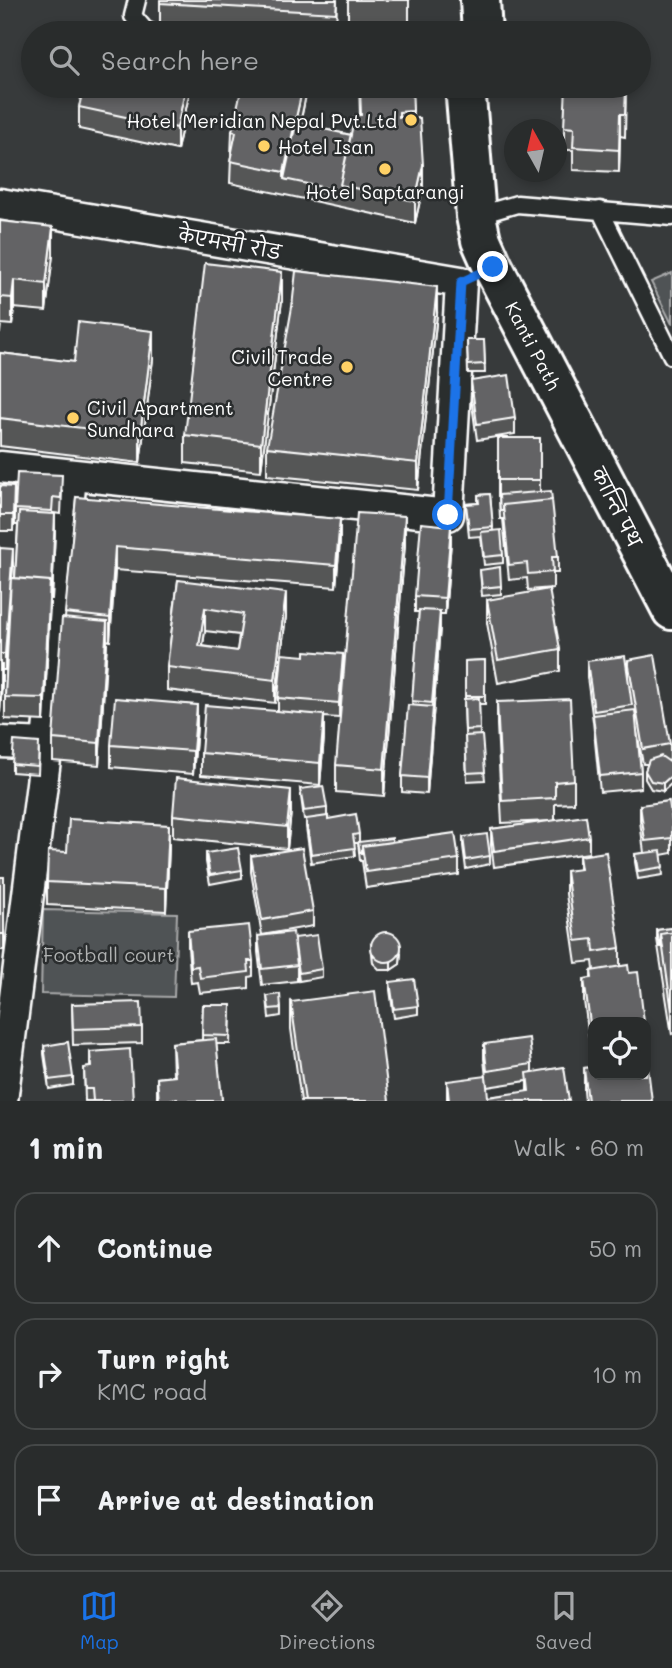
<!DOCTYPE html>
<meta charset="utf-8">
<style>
:root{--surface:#292c2c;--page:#353838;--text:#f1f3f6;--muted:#a5a7a9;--line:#454848;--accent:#1a73e8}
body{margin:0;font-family:Mali,"Playpen Sans Deva",sans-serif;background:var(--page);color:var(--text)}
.controls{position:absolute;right:21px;bottom:21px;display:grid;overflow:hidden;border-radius:14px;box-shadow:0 4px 10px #0003}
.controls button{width:63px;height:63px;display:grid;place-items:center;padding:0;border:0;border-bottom:2px solid var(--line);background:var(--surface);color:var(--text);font:35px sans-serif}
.compass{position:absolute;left:504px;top:119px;width:63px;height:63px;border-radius:50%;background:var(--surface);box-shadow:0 4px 10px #0003;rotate:352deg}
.stop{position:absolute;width:21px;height:21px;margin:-16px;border:5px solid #1a73e8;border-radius:50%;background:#fff}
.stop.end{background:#1a73e8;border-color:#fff;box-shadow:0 2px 7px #0008}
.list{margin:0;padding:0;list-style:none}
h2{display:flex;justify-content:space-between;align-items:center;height:91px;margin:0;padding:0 28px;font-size:30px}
h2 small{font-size:23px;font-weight:400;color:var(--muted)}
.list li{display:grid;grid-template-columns:46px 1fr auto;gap:21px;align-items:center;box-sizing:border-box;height:112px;margin:0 14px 14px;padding:0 14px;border:2px solid var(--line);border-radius:21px}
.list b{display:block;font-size:26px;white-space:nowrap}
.list p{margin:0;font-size:23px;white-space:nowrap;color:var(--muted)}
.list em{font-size:23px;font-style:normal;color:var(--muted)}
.icon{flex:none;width:38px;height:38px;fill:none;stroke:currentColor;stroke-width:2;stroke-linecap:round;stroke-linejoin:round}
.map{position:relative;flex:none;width:672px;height:1101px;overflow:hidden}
.search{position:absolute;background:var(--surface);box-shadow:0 4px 10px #0003;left:21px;right:21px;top:21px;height:77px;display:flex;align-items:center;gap:18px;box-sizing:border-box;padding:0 24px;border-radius:38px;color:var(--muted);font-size:26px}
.sheet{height:469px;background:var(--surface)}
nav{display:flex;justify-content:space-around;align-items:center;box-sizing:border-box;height:98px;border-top:2px solid var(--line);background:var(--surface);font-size:19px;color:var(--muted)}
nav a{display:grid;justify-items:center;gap:4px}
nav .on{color:var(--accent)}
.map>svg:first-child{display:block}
</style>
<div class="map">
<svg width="672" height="1101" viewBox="0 0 672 1101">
<rect width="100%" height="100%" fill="#373a3b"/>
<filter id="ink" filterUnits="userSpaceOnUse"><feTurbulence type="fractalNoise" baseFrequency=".0143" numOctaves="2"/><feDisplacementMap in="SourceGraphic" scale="14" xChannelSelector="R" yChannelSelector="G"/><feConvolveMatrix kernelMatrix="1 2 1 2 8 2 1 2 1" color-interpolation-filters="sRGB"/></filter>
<g filter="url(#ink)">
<path fill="#505354" stroke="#a8a9aa" stroke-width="2" d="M672,273V324L651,282Z
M43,910L177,913L174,997L41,994Z"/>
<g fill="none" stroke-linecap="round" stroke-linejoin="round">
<g stroke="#fff" stroke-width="21">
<path id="lane" d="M137,0L133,16L145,30L152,33
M600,210L672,356
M476,216L517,204L672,217"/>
</g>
<g stroke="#fff" stroke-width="35">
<path id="street" d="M0,204L461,282
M0,467L448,515L461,282
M0,742L47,744L2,1101
M47,744L71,475"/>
</g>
<g stroke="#fff" stroke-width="44">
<g id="primary">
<path d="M480,0L482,33"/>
<path id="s1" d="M465,86L476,216L481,240L493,267L672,610"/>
</g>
</g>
<use href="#lane" stroke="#2a2d2e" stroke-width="16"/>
<use href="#street" stroke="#2a2d2e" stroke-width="30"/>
<use href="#primary" stroke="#2a2d2e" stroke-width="38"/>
</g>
<path fill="#555657" stroke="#fff" stroke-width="2" fill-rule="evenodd" d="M160,0H337L336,33H305L160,25Z
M348,0H409V22H348Z
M84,86H191L177,150L79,129V107Z
M306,86V95L300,124L351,135L360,115L359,86H412L413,118L423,187L415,223L230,183L232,131Z
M626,86L625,137L620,136L619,172L573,170V150H564V127Z
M0,221L53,255L46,311L14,308L12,325L1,324Z
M282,300L261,471L185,463V435Z
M437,314L418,490L267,475V447Z
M467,340H484L485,373H468Z
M0,353L74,362L153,359L140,463L0,446Z
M471,381L515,418V434L477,440L471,397Z
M498,438H540V492L558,557V573H553V588L528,590L527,578L509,580L503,519H500L499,496H498Z
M0,486L14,487L13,531H0Z
M62,491L61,514L53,513L55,530L52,599H50L44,721L5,719V697L10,600L5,670H2L0,713V548L13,565L12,578H15L18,525H15V509Z
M490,494L493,531L503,555V563L484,565L481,536L469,537L466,504L478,503V495Z
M76,497L340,541L336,587L115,570L110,641L107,640L99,765L53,761V739L65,618Z
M451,542L445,614H440V627L427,794L402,792V776L412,705L419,612H415V596Z
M405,544L384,796L336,792V765Z
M480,570L501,586V594L482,596Z
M178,580L286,616L275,703L167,690V667ZM205,631L239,635L237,651L203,646Z
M487,600L560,649V671L498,683L487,623Z
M485,660V704H479L480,735L485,780L467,781L464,707L465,699V661Z
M628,660L670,744V760L668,761L672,783L663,791L651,789L645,779V771L648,764H643L636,727L641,772V788L600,792L593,721L587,677V661L628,675Z
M343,670L339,718L324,717V737L320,785L201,775V753L278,711V698Z
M497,702L574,780V803L555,804V820L589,837V853L494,867L491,845V829L553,821L502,823L497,725Z
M197,727L193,774L111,767V745Z
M39,751L38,774L12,772V764Z
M300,789L327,808V816L328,819L359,834V842H392L459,859V875L366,888L362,861H360L358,843H354L355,856L311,863L306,827V819H304Z
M640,805L672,821V853L661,855L663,875L638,879L635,862V854L644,853L640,821Z
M291,812L287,849L173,837V815Z
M463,837L490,856V864L466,869L463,846Z
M169,847L166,911L47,905V882L67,852Z
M206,853L242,870V878L210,884L206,862Z
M251,856L313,911V926L262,935L251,872Z
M579,856L620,948V966L593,1022V1075L652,1101H585L584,1091V1068L593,1067L584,1001V979L591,978V971L594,970L593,961L576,963L566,894V871L579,870Z
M0,877H4V950H0Z
M672,928V1035L657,939V930Z
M188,931L253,961V976L249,977V988L200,993L198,982L191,983L188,947Z
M258,936L322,969V977L299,981L297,967V981L262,985L258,952Z
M371,944L401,954L400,964L391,970H380L373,963Z
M390,982L418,1006V1014L394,1018L390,990Z
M267,996L281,1008V1016L269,1018Z
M291,1002L389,1101H301L291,1029Z
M72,1004L142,1027V1043L73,1045Z
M203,1005H231L230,1044H216L222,1101H157V1078L173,1076L172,1043L202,1040Z
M484,1044L532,1064V1072L569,1101H447V1081L488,1097L527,1092V1081L487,1087L484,1059Z
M44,1046L73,1077V1085L49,1089L44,1054Z
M90,1052L133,1101H85L84,1068L90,1067Z"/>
<path fill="#454647" stroke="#fff" stroke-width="2" d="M186,86H191L177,150V128Z
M303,86H306V95L288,180L284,179V172Z
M620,114V136L619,172V150Z
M423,165V187L415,223V201Z
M53,227V255L46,311V284Z
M282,272V300L261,471V444Z
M14,280V308L12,325V298Z
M437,287V314L418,490V463Z
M1,297V324L0,333V305Z
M153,331V359L140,463V435Z
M55,514V530L52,599V583Z
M405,516V544L384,796V769Z
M340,519V541L336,587V565Z
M451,526V542L445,614V598Z
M115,547V570L110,641V618Z
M13,549V565L5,670V654Z
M50,581V603L44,721V698Z
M286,593V616L275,703V680Z
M205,608V631L199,668V646Z
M440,611V627L427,794V778L432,703Z
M107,622V644L99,765V743Z
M343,654V670L339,718V703Z
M2,664V686L0,713V691Z
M197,705V727L193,774V751Z
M324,715V737L320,785V763Z
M672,775V783L663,791V783Z
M291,790V812L287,849V827Z
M169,825V847L166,911V888Z
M401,945L400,964L391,970V962Z"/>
<path fill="#636465" stroke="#fff" stroke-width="2" fill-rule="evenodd" d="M160,0H337L336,13L160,3Z
M84,86H186L177,128L79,107Z
M242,86H303L284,172L230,161L236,132L232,131Z
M360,86H412L413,111L399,112V117L420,118L423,165L415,201L340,185L355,115H361Z
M566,86H626L625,114H620L619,150L573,147L574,128L564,127Z
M296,123L351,135L340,185V191L284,179Z
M0,221L53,227L46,284L14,280L12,298L1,297L0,305Z
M205,263L282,272L261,444L185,435Z
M296,271L437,287L418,463L267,447L292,307Z
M78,322L153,331L140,435L0,418V353L74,362Z
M467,340H484L485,364L468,365Z
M509,375L515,418L477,424L471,381Z
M498,438H540V480H498Z
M17,473L62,475L61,498L53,497L52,511L15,509Z
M0,486L14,487L13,515H0Z
M551,491L552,500L503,505V511H500L499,495Z
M490,494L493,527L469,529L466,504L479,503L478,495Z
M76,497L340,519L336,565L115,547L110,618L65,613Z
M552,500L558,557H552L553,572L528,574L527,563L509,565L503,505Z
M19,512L55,514L52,583H50V581L15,578Z
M357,513L405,516L384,769L336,765Z
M421,523L451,526L445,598L415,596Z
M501,530L503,555L484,557L481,532Z
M0,548L13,549L5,654H0Z
M500,567L501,586L482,588L480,570Z
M11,578L50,581L44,698L5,697Z
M178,580L286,593L275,680L167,667ZM205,608L243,614L237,651L199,646Z
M549,589L560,649L498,660L487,600Z
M419,610L440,611L432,703L412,701Z
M62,618L107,622L99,743L53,739Z
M305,651L343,654L339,703L278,698L282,654L305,656Z
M655,655L670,744L643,749L628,660Z
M625,656L632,705L594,711L587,661Z
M485,660V696H465V661Z
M0,664H2L0,691Z
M115,698L197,705L193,751L111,745Z
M479,698L480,729L465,730L464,699Z
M570,699L574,780L555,782V798L502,801L497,702Z
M205,705L324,715L320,763L201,753Z
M408,705L433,707L427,778L402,776Z
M635,710L641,772L600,776L593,715Z
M482,735L485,772L467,773L465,736Z
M14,741L39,743L38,766L12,764Z
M661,756L671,763L672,775L663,783L651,781L645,771L649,760Z
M176,778L291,790L287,827L173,815Z
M323,786L327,808L304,811L300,789Z
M669,801L672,821V838L645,841L640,805Z
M356,814L359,834L353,835L355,848L311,854L306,819L328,816V819Z
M586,816L589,837L494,851L491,829Z
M69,819L169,825L166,888L47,882L48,851L67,852Z
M455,833L459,859L366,872L362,846Z
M487,834L490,856L466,860L463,837Z
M392,838V842L362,846V853H360L358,842Z
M238,848L242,870L210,875L206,853Z
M302,848L313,911L262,920L251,856Z
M661,851L663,867L638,871L635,854Z
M606,852L620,948L594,952L593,939L576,941L566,871L581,869L579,856Z
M0,877H4V934H0Z
M249,925L253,961H248L249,972L200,978L198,966L191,967L188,931Z
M672,928V932L661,934V947H660L657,930Z
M293,932L297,965L262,969L258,936Z
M672,932V1012L661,934Z
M371 947a15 15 0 1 1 30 0a15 15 0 1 1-30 0Z
M317,935L322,969L299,973L294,938Z
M628,965L629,973L638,972L644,1022H593V1045L584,979L592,978L591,971Z
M414,979L418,1006L394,1009L390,982Z
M375,991L389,1101H305L291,1002Z
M280,994L281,1008L269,1009L267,996Z
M141,1002L142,1027L73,1029L72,1004Z
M203,1005H231L230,1036L202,1035Z
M529,1038L532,1064L487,1071L484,1044Z
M216,1039L222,1101H177V1099L159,1101L157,1078L175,1076L172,1043Z
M68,1042L73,1077L49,1080L44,1046Z
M130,1049L133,1101H93L92,1089H85L84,1068L91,1067L90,1052Z
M646,1060H647L652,1101H588L584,1068L593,1067V1075H646Z
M564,1067L569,1101H449L447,1081L486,1076L488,1097L529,1091L527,1073Z"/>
</g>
<g fill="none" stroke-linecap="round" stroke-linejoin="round" filter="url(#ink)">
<path stroke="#1a73e8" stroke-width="9" d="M448,515L461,282L493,267"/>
</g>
<g fill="#ffd166" stroke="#2a2d2e" stroke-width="2.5">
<circle cx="411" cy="120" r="7"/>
<circle cx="264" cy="146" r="7"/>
<circle cx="385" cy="169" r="7"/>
<circle cx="347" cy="367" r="7"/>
<circle cx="73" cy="418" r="7"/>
</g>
<g text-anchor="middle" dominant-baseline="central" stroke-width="5" stroke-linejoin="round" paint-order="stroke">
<g font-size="19" fill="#fff" stroke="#2a2d2e" text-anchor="end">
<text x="397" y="120">Hotel Meridian Nepal Pvt.Ltd</text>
<text x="278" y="146" text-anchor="start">Hotel Isan</text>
<text x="385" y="191" text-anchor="middle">Hotel Saptarangi</text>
<text x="333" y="356">Civil Trade<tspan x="333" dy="22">Centre</tspan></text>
<text x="87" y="407" text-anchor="start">Civil Apartment<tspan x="87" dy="22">Sundhara</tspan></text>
</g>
<g font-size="19" fill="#fff" stroke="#2a2d2e">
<text transform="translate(230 243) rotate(10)">केएमसी रोड</text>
<text stroke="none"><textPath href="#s1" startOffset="273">Kanti Path</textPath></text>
<text transform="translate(617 507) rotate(63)">कान्ति पथ</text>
</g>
<g font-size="19" fill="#b0b2b2" stroke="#2a2d2e">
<text x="109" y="954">Football court</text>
</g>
</g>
</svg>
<div class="controls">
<button><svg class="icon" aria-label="locate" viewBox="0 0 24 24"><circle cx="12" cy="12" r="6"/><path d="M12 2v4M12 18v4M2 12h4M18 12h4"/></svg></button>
</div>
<svg class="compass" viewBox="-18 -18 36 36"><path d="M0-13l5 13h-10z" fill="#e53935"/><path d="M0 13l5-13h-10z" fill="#a5a7a9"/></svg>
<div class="stop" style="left:448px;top:515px"></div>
<div class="stop end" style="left:493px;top:267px"></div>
<div class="search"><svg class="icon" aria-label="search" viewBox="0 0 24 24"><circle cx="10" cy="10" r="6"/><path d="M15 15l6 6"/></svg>Search here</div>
</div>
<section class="sheet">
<h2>1 min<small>Walk · 60 m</small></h2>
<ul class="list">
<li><svg class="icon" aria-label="ahead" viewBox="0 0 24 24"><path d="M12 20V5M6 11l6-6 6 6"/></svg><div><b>Continue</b></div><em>50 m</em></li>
<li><svg class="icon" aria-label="right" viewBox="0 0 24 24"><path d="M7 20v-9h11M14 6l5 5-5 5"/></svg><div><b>Turn right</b><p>KMC road</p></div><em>10 m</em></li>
<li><svg class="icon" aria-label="arrive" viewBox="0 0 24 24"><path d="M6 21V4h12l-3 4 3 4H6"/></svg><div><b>Arrive at destination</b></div></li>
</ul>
</section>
<nav>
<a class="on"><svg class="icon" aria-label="map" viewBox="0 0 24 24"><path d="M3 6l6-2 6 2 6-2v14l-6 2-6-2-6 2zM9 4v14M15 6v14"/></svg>Map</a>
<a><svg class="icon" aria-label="directions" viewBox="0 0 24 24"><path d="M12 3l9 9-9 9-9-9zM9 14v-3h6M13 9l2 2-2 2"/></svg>Directions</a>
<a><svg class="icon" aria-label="saved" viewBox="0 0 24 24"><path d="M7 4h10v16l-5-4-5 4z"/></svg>Saved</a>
</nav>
